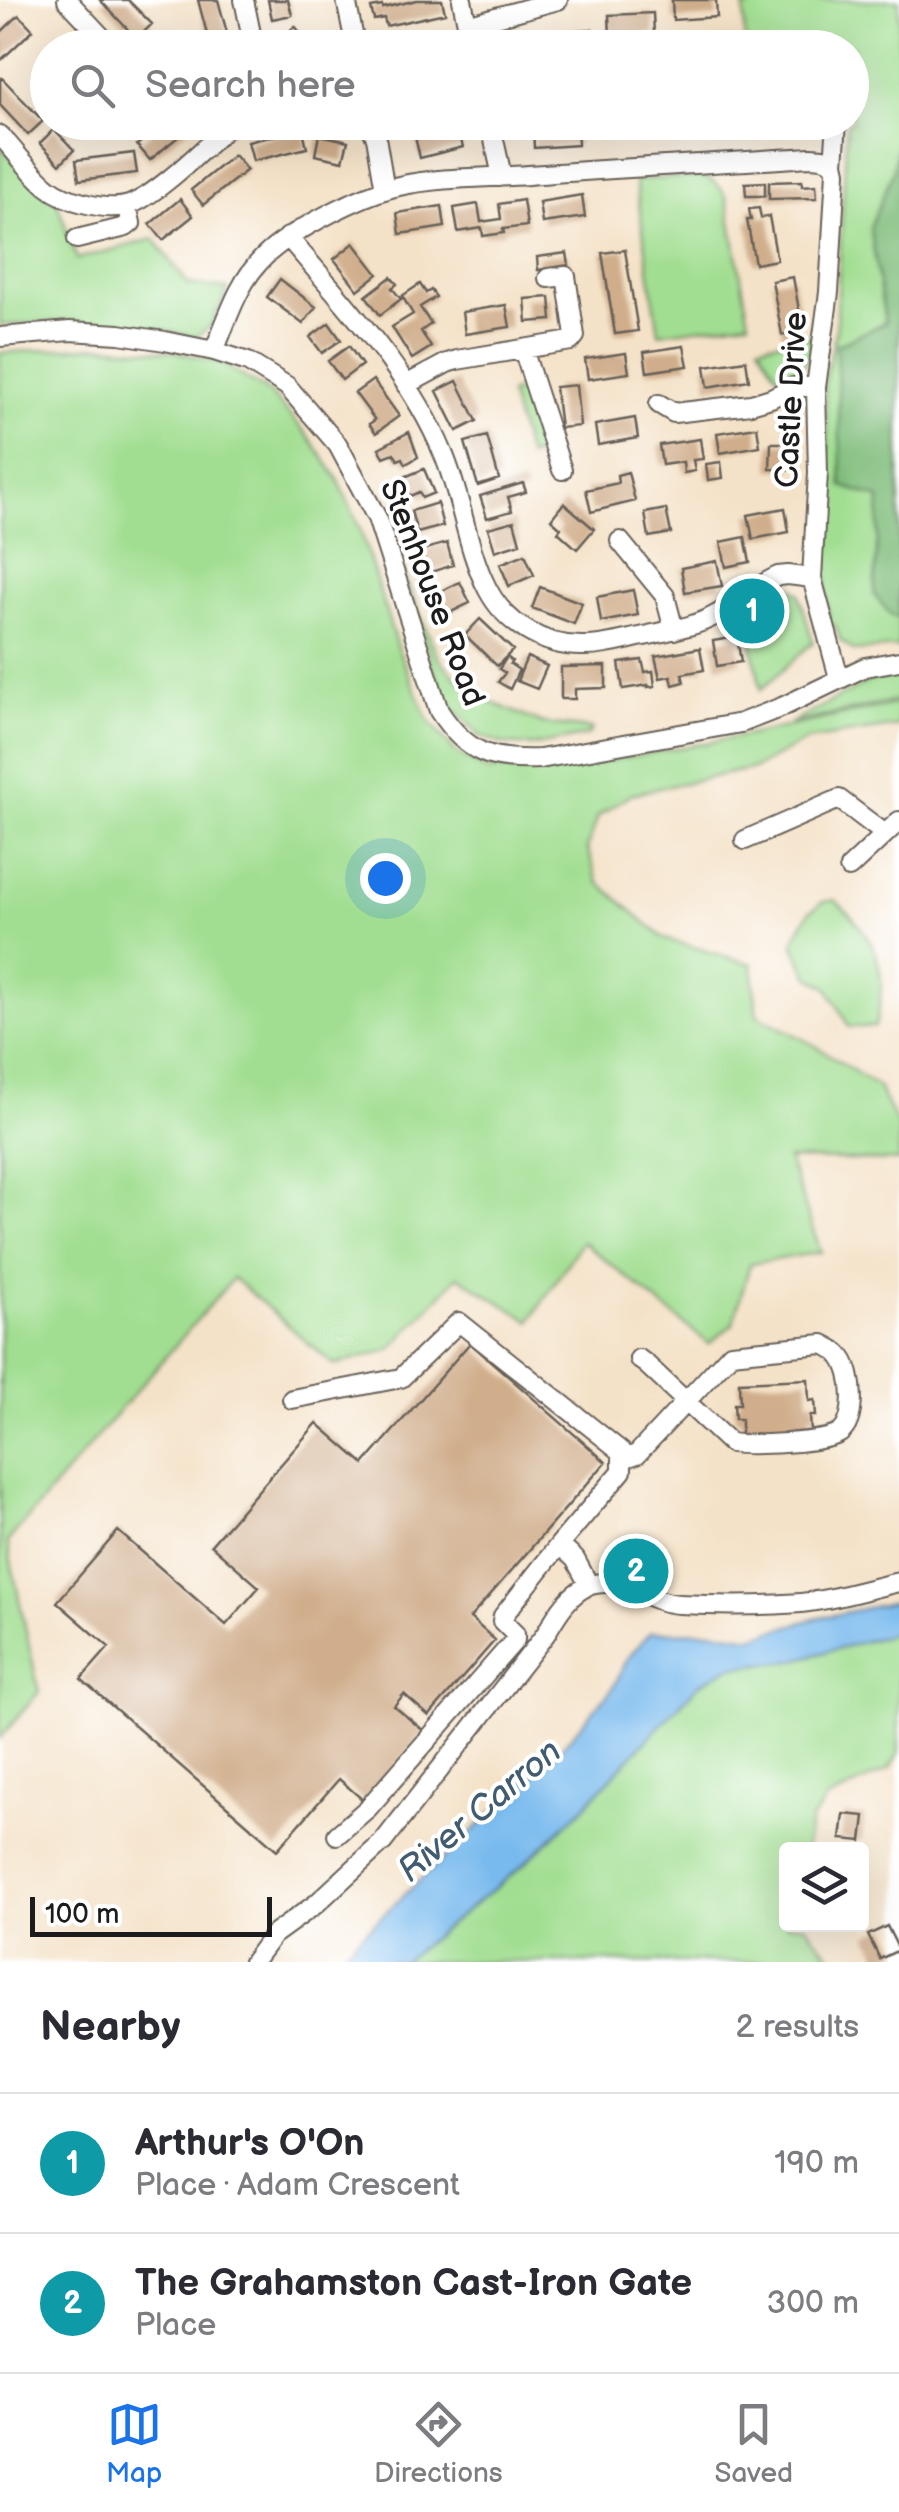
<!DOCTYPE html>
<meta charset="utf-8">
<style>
:root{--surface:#fff;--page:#f2f2f3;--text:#2b2b33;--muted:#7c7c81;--line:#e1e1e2;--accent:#1a73e8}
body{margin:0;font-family:"Balsamiq Sans",sans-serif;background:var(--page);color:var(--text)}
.controls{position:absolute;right:30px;bottom:30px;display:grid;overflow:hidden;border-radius:10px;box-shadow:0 10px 40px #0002}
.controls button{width:90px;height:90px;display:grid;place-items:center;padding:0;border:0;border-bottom:2px solid var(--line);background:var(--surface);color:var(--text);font:50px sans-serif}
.scale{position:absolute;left:30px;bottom:25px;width:242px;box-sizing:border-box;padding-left:10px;border:5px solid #1c1c1c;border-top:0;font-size:28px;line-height:35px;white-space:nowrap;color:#1c1c1c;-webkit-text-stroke:8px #fff;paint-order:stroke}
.you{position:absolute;left:385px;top:878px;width:35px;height:35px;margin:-25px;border:8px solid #fff;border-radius:50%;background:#1a73e8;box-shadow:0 0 0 15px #1a73e833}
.badge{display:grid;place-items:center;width:65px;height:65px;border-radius:50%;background:var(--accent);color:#fff;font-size:32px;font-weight:700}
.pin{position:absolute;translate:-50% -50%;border:5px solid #fff;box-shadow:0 2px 10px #0006}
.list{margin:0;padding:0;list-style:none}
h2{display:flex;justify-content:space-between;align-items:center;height:130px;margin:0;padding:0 40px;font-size:42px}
h2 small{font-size:32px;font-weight:400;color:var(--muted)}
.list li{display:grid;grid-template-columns:65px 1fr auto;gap:30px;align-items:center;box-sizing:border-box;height:140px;padding:0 40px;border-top:2px solid var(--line)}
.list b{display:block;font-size:38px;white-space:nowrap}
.list p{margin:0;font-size:32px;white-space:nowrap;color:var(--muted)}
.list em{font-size:32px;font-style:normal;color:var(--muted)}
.icon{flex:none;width:55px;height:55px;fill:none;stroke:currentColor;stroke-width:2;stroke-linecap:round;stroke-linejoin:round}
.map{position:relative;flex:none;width:899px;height:1962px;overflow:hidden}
.search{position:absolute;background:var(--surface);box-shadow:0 10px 40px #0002;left:30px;right:30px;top:30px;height:110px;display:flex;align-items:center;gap:25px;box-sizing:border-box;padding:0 35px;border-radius:55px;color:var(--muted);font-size:38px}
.sheet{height:410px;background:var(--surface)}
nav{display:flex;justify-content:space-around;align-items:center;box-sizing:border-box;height:140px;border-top:2px solid var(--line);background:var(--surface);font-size:28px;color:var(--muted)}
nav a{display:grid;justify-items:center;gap:5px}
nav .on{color:var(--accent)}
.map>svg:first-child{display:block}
</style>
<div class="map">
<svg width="899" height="1962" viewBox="0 0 899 1962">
<rect width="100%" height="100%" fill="#fff"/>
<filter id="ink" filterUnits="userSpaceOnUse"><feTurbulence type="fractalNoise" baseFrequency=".01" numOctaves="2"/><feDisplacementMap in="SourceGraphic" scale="20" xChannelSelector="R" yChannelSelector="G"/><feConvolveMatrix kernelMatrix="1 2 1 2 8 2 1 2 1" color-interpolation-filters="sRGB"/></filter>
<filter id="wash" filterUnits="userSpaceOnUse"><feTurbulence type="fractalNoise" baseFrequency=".0048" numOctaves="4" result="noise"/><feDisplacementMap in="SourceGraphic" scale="40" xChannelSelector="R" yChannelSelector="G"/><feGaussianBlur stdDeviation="2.25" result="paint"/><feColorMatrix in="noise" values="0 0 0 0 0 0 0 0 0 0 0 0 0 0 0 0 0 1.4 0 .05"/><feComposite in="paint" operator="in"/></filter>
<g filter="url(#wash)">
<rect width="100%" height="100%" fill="#f4e2c8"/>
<path fill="#a1de91" stroke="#5e7d56" stroke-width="2.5" d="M748,0H899V647L854,651L840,640L836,627L830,625L826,589L827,561L823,560L828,440L824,384L836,330L847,123L852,122V48L745,47L744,8H749Z
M0,146L58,205L77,259L154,239L188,284L228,289L211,326L196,337L147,327L71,321L0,325Z
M698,176C713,179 721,186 727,199L749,321L659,333L635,180Z
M816,334C813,353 803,372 784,379L776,373L759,345Z
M101,346L177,352L219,362L269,392L310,438L338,479L360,529L397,647L428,719L455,752L487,770L586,765L748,735L899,703V726L807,740L755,768L631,794L598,816L587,848L598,882L665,939L752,964L757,1015L816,1046L878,1087L899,1128V1161L788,1159L821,1252L750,1264L733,1324L709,1344L582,1241L530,1321L458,1276L390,1350L334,1365L233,1278L7,1542L39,1692L0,1738V353Z
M530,386L555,462L545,466L541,453L528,457L509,394Z
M395,554L439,659L463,684L488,701L543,724L592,729L588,735L532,746L503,744L480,736L443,697Z
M779,586H788L799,593L813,642L761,690L747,618L758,610L755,603Z
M899,675V700L789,724L870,681Z
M835,900C878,939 890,971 875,1027H849L828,988L809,976L794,946L795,938L809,912L823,902Z
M899,1632V1754L889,1769L827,1800L812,1818L805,1849L786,1850V1924L805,1925L836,1962H402L520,1868L581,1810L699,1684L730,1667L792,1661Z"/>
<path fill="#80bd7b" stroke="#4e6c4c" stroke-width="2.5" d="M899,133V618L892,616L874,595L880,499L842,486L836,345L885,323L870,227L893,172Z"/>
<path fill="#78baee" stroke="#4a6b85" stroke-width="2.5" d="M899,1601V1632L792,1661L730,1667L699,1684L581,1810L520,1868L402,1962H332L555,1755L613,1688L629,1656L651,1632L714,1631L752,1637L810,1620Z"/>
<g id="blocks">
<path fill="#d0ae8c" d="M100,0H128L152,24L137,39Z
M198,0H218L229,40L210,45Z
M268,0H288L292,15L272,19Z
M417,0H442L445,13L386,26L384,18L374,20L371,8L382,6L383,8Z
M672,0H716L717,17L673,20Z
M653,13L654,34L610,37L609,15Z
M19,15L33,30L0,61V33Z
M295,26L304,38L313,48H286L279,40Z
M592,29L593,48H549L548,32Z
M2,78L43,121L28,135L0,105V81Z
M164,122H196L150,160L137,145Z
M445,122L447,129L457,126L463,147L420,158L415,137L436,132L434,125Z
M542,122H551V125L577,124L578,145L534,148L533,126H542Z
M757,122H801L802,131L758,133Z
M54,129L74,150L60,164L40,143Z
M303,129L307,148L253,161L248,142Z
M319,135L348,141L343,161L315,155Z
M134,153L137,173L79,180L76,160Z
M234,155L247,170L203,205L191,190Z
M802,181V186L816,185L817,198L769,199V182Z
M765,182V196H746L745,183Z
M582,195L585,217L542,223L539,202Z
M180,199L193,216L163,240L150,224Z
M523,200L527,226L503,229L504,233L483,236L482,228L458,232L454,208L478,204L481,222L501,219L499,204Z
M442,206L445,227L400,234L397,213Z
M759,208L761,218L769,216L777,260L755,264L747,220H751L749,209Z
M354,243L378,274L358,290L334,259Z
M625,250L638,331L615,334L602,253Z
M567,253L569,265L538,270L537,257Z
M391,277L397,284L392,288L401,299L380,315L366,296Z
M793,277L801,321L790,323L792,333L782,335L772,281Z
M280,279L316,307L303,324L267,297Z
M420,284L426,293L431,290L436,297L420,307L431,324L421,331L431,347L412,359L392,327L413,314L402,296Z
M550,297L552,320L527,322L525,299Z
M506,305L510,327L465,334L462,312Z
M329,323L341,340L322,353L310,337Z
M349,346L362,365L342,380L328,361Z
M684,346L688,366L647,372L644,352Z
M626,353L629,373L588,379L585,359Z
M746,360L749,380L708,387L705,366Z
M373,380L399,416L376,433L369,424L375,420L355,393Z
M457,381L477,421L457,431L437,391Z
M576,385L580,426L560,428L555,387Z
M635,418L638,438L598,445L595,425Z
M757,427L760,446L720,453L717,433Z
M409,432L418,457L406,464L403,458L398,460L394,453L384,457L379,448Z
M487,436L499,479L478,486L465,442Z
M700,439L703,459L693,460L695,471L684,473L683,462L662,465L659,445Z
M771,443H792L791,470L770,469Z
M721,462L723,478L708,480L706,464Z
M424,469L434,493L422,498L419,492L410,496L402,478Z
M628,472L635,501L591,512L586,490L618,483L617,475Z
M523,483L526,492L508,497L512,511L487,518L480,496Z
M437,503L443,526L417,533L411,511Z
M564,503L594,529L577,549L558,532L561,528L551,519Z
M785,508L789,532L753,539L748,515Z
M666,509L671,533L649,537L645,513Z
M514,521L520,543L495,551L488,528Z
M745,537L750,562L726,567L721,542Z
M447,543L453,565L428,573L421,550Z
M525,554L534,575L509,586L500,564Z
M717,561L722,586L685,592L681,568Z
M460,582L470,603L445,615L436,594Z
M540,587L582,603L574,624L532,608Z
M633,590L638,615L601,622L597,597Z
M480,619L513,650L497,666L465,635Z
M737,637L741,662L717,666L713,641Z
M700,648L704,670L682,674L684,682L673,685L671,676L660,678L655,656Z
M507,657L512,661L510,664L519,670L510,689L498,682L505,673L499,669Z
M527,657L547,666L537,689L517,681Z
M642,660L645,672L653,671L655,686L648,687V685L623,689L619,663Z
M606,666V688L575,689V699H561V667Z
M470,1343L606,1462L470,1618L495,1640L429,1716L404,1694L394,1706L425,1732L364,1801L339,1779L277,1850L81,1679L109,1647L57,1602L118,1531L226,1625L259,1587L211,1545L317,1423L364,1464Z
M808,1379L809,1401L815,1400L816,1416H810L811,1433L741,1437V1419H735L734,1404H740L739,1382Z
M844,1814L865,1816L862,1841L841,1839Z
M887,1926L899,1950L880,1959L868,1935Z"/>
</g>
</g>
<g filter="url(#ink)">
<use href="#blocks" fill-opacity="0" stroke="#686158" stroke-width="2.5"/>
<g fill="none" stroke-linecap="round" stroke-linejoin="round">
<g stroke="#686158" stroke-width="22">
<path id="minor" d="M67,0L112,48
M244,0L254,48
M346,0L356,48
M462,0L472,48
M467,25L558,0
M368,122L376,137L385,190
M490,122L500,167L499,177
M837,122L834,163L836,172L829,292L816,387L818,473L812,578L839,678
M0,135C15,151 30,172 48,187C65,201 107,212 129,205C158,195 208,144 233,122
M288,237C344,304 410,372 443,453C462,497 466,548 488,590C506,624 543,646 581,646C603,647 627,639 649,635C671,630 694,627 714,616C737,604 755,586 778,576L788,575L812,578
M77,239L126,227L131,223L127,206
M0,337L70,331L119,334L165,341L214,351L248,362L287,386L338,445L377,518L439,711C467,754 491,761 540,759L741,723L782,707L865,667L899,661
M523,349L562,470
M214,351C228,318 238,282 264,257C290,231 362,194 399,186C440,177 486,178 528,175C622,168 717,163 811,157L823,158L834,163
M406,385L447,363L457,360L571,341L575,336L566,276L548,278
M659,404L674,413L751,404L771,398L793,387H816
M620,541L665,596L674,630
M745,840L839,799L885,834
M849,868L899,821
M292,1399L401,1378L459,1322L622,1452V1471L559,1545L575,1559L589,1585
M623,1459L637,1454L731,1353L823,1344C829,1347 838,1351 842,1358C854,1374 857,1420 840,1433C826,1443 749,1446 730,1443L646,1364L639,1359
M337,1835L368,1808L515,1640V1634L502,1621L503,1616L559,1545
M253,1962L273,1935L316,1904L383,1842L545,1635C556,1616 569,1592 591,1585C622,1575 648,1603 679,1604C719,1606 761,1606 801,1603C834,1600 867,1589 899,1582"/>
</g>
<use href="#minor" stroke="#fff" stroke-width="18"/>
</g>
</g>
<g text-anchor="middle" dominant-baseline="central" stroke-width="8" stroke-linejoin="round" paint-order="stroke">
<g font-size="32" fill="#1c1c1c" stroke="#fff">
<text transform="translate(792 400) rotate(-87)">Castle Drive</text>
<text transform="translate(432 593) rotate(69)">Stenhouse Road</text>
</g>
<g font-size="35" font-style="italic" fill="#415b70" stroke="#fff">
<text transform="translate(480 1811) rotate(-40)">River Carron</text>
</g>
</g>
</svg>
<div class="controls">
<button><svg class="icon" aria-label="layers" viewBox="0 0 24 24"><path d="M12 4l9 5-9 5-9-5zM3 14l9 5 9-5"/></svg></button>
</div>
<div class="scale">100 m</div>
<div class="you"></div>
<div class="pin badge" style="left:752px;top:611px;background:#0f9aa8">1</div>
<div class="pin badge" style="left:636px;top:1571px;background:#0f9aa8">2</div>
<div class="search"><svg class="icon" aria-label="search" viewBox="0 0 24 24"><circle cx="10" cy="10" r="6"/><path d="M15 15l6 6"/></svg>Search here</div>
</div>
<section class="sheet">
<h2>Nearby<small>2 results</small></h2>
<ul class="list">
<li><span class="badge" style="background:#0f9aa8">1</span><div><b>Arthur's O'On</b><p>Place · Adam Crescent</p></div><em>190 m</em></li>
<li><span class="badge" style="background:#0f9aa8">2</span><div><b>The Grahamston Cast-Iron Gate</b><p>Place</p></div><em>300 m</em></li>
</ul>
</section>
<nav>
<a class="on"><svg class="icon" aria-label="map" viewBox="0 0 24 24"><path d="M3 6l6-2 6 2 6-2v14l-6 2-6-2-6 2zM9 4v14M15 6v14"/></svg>Map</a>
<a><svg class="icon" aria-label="directions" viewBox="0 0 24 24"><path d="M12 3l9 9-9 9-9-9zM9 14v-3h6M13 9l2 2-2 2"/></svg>Directions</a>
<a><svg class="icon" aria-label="saved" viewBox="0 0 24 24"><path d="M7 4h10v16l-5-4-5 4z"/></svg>Saved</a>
</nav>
